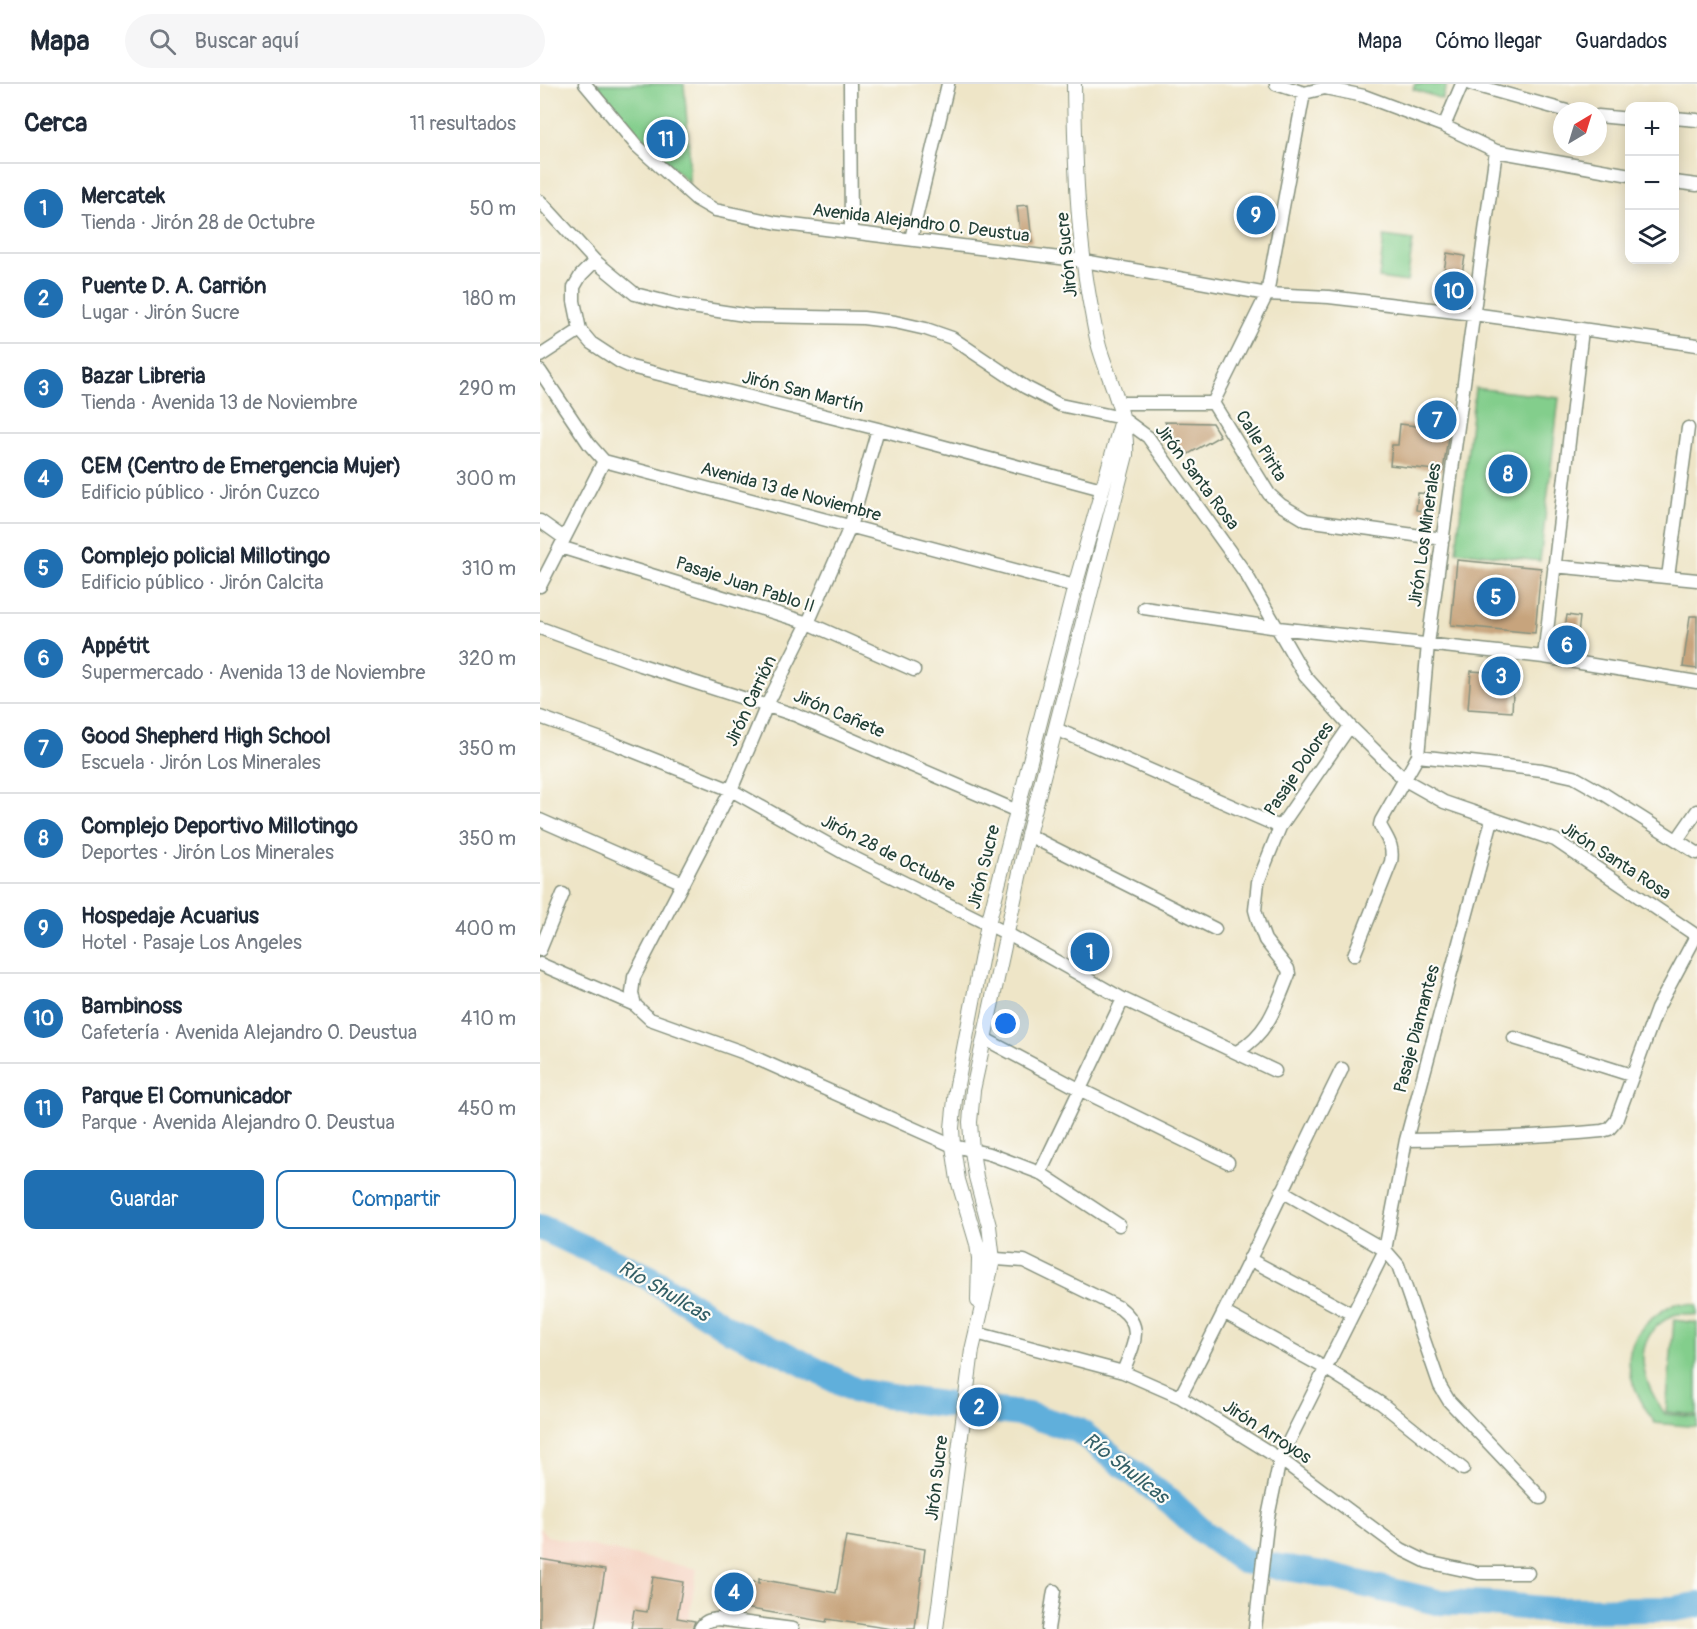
<!DOCTYPE html>
<html lang="es">
<meta charset="utf-8">
<style>
:root{--surface:#fff;--page:#f6f6f7;--text:#1f2937;--muted:#747a83;--line:#e0e1e3;--accent:#1f6fb2}
body{margin:0;font-family:Pangolin,sans-serif;background:var(--page);color:var(--text)}
.controls{position:absolute;right:18px;top:18px;display:grid;overflow:hidden;border-radius:12px;box-shadow:0 3px 15px #0003}
.controls button{width:54px;height:54px;display:grid;place-items:center;padding:0;border:0;border-bottom:2px solid var(--line);background:var(--surface);color:var(--text);font:30px sans-serif}
.compass{position:absolute;left:1013px;top:18px;width:54px;height:54px;border-radius:50%;background:var(--surface);box-shadow:0 3px 15px #0003;rotate:38deg}
.you{position:absolute;left:466px;top:940px;width:21px;height:21px;margin:-15px;border:4px solid #fff;border-radius:50%;background:#1a73e8;box-shadow:0 0 0 9px #1a73e833}
.badge{display:grid;place-items:center;width:39px;height:39px;border-radius:50%;background:var(--accent);color:#fff;font-size:20px;font-weight:700}
.pin{position:absolute;translate:-50% -50%;border:3px solid #fff;box-shadow:0 2px 6px #0006}
.list{margin:0;padding:0;list-style:none}
h2{display:flex;justify-content:space-between;align-items:center;height:78px;margin:0;padding:0 24px;font-size:26px}
h2 small{font-size:20px;font-weight:400;color:var(--muted)}
.list li{display:grid;grid-template-columns:39px 1fr auto;gap:18px;align-items:center;box-sizing:border-box;height:90px;padding:0 24px;border-top:2px solid var(--line)}
.list b{display:block;font-size:22px;white-space:nowrap}
.list p{margin:0;font-size:20px;white-space:nowrap;color:var(--muted)}
.list em{font-size:20px;font-style:normal;color:var(--muted)}
.actions{display:flex;gap:12px;padding:18px 24px}
.actions a{flex:1;padding:14px 0;border:2px solid var(--accent);border-radius:12px;text-align:center;font-size:21px;color:var(--accent)}
.actions .main{background:var(--accent);color:#fff}
.icon{flex:none;width:33px;height:33px;fill:none;stroke:currentColor;stroke-width:2;stroke-linecap:round;stroke-linejoin:round}
.map{position:relative;flex:none;width:1157px;height:1545px;overflow:hidden}
header{display:flex;align-items:center;gap:36px;box-sizing:border-box;height:84px;padding:0 30px;background:var(--surface);border-bottom:2px solid var(--line)}
header strong{font-size:28px}
nav{display:flex;gap:33px;margin-inline-start:auto;font-size:21px}
.search{width:420px;height:54px;background:var(--page);display:flex;align-items:center;gap:15px;box-sizing:border-box;padding:0 21px;border-radius:33px;color:var(--muted);font-size:22px}
main{display:flex}
aside{flex:1;background:var(--surface)}
.map>svg:first-child{display:block}
</style>
<header>
<strong>Mapa</strong>
<div class="search"><svg class="icon" aria-label="search" viewBox="0 0 24 24"><circle cx="10" cy="10" r="6"/><path d="M15 15l6 6"/></svg>Buscar aquí</div>
<nav><a>Mapa</a><a>Cómo llegar</a><a>Guardados</a></nav>
</header>
<main>
<aside>
<h2>Cerca<small>11 resultados</small></h2>
<ul class="list">
<li><span class="badge">1</span><div><b>Mercatek</b><p>Tienda · Jirón 28 de Octubre</p></div><em>50 m</em></li>
<li><span class="badge">2</span><div><b>Puente D. A. Carrión</b><p>Lugar · Jirón Sucre</p></div><em>180 m</em></li>
<li><span class="badge">3</span><div><b>Bazar Libreria</b><p>Tienda · Avenida 13 de Noviembre</p></div><em>290 m</em></li>
<li><span class="badge">4</span><div><b>CEM (Centro de Emergencia Mujer)</b><p>Edificio público · Jirón Cuzco</p></div><em>300 m</em></li>
<li><span class="badge">5</span><div><b>Complejo policial Millotingo</b><p>Edificio público · Jirón Calcita</p></div><em>310 m</em></li>
<li><span class="badge">6</span><div><b>Appétit</b><p>Supermercado · Avenida 13 de Noviembre</p></div><em>320 m</em></li>
<li><span class="badge">7</span><div><b>Good Shepherd High School</b><p>Escuela · Jirón Los Minerales</p></div><em>350 m</em></li>
<li><span class="badge">8</span><div><b>Complejo Deportivo Millotingo</b><p>Deportes · Jirón Los Minerales</p></div><em>350 m</em></li>
<li><span class="badge">9</span><div><b>Hospedaje Acuarius</b><p>Hotel · Pasaje Los Angeles</p></div><em>400 m</em></li>
<li><span class="badge">10</span><div><b>Bambinoss</b><p>Cafetería · Avenida Alejandro O. Deustua</p></div><em>410 m</em></li>
<li><span class="badge">11</span><div><b>Parque El Comunicador</b><p>Parque · Avenida Alejandro O. Deustua</p></div><em>450 m</em></li>
</ul>
<div class="actions"><a class="main">Guardar</a><a>Compartir</a></div>
</aside>
<div class="map">
<svg width="1157" height="1545" viewBox="0 0 1157 1545">
<rect width="100%" height="100%" fill="#fdfcf7"/>
<filter id="ink" filterUnits="userSpaceOnUse"><feTurbulence type="fractalNoise" baseFrequency=".0167" numOctaves="2"/><feDisplacementMap in="SourceGraphic" scale="12" xChannelSelector="R" yChannelSelector="G"/><feConvolveMatrix kernelMatrix="1 2 1 2 8 2 1 2 1" color-interpolation-filters="sRGB"/></filter>
<filter id="wash" filterUnits="userSpaceOnUse"><feTurbulence type="fractalNoise" baseFrequency=".008" numOctaves="4" result="noise"/><feDisplacementMap in="SourceGraphic" scale="24" xChannelSelector="R" yChannelSelector="G"/><feGaussianBlur stdDeviation="1.35" result="paint"/><feColorMatrix in="noise" values="0 0 0 0 0 0 0 0 0 0 0 0 0 0 0 0 0 1.4 0 .05"/><feComposite in="paint" operator="in"/></filter>
<g filter="url(#wash)">
<rect width="100%" height="100%" fill="#eee5c7"/>
<path fill="#f5d3c2" d="M884,326L912,330L911,346L882,342Z
M0,1444L7,1452L157,1485L147,1545H0Z"/>
<path fill="#83ce8c" stroke="#518660" stroke-width="1.5" d="M57,0H144L149,64V99L90,41Z
M875,0H907L902,15L873,5Z
M844,152L873,156L867,198L839,194Z
M935,304L1019,314L1000,477L916,467Z
M1135,1219L1157,1221V1232C1151,1231 1144,1229 1138,1230C1131,1231 1123,1237 1118,1241C1090,1268 1106,1303 1125,1330L1157,1333V1343L1115,1339C1079,1288 1076,1251 1135,1219Z
M1134,1236L1157,1239V1331L1126,1328Z"/>
<g fill="none" stroke-linecap="round" stroke-linejoin="round">
<path stroke="#61afdb" stroke-width="26" d="M0,1143L108,1193L192,1247L241,1268L316,1307L371,1316L488,1331L538,1346L632,1419L663,1448L703,1477L777,1489L897,1518L952,1520L1011,1526L1133,1525L1157,1521"/>
</g>
<g id="blocks">
<path fill="#c7a47d" d="M488,121L492,158L481,156L477,122Z
M907,169L925,172L919,208L912,213L900,211Z
M625,338L672,339L680,352L645,372Z
M860,340L909,346L903,387L850,381L852,361H858Z
M878,409L891,410L888,428L876,426Z
M917,476L1001,484L995,549L911,541Z
M1027,531L1040,533L1036,566L1027,565L1023,560Z
M1150,532H1157V585L1143,583Z
M931,587L974,590L972,628L928,625Z
M306,1452L385,1465L375,1545H352L287,1535L286,1538L176,1519L181,1491L219,1499V1495L296,1509Z
M0,1475L65,1486L55,1545H0Z
M113,1493L143,1498L137,1534L155,1537L152,1545H91L94,1526L107,1528Z"/>
</g>
</g>
<g filter="url(#ink)">
<use href="#blocks" fill-opacity="0" stroke="#86917e" stroke-width="1.5"/>
<g fill="none" stroke-linecap="round" stroke-linejoin="round">
<g stroke="#86917e" stroke-width="15">
<path id="minor" d="M45,0L97,62L156,115L175,126L237,139L544,177L727,210L789,213L933,230L1157,261
M310,0L311,148
M736,0L764,9L785,4L824,12L904,42L956,67L1090,91
M930,0L1027,27
M1058,32L1090,35
M1134,34L1157,36
M904,42L922,0
M1134,98L1157,101
M0,117L55,177L95,210L139,221L211,232L323,234L355,238L386,245L412,254L485,303L520,321L582,334L608,353L706,490L765,592L810,642L865,696L904,718L1015,756L1157,852
M371,155L408,0
M55,177L41,191L34,203V217L40,246L51,259L80,278L91,283L338,345L562,405
M0,272L40,246
M0,287L49,360L64,377L535,502
M579,319H673L729,410L741,421L766,436L903,455
M673,319L727,210L764,9
M338,345L310,443L268,539L227,621L191,706L94,893L92,909L95,921L110,935L202,968L413,1062L450,1070L500,1089L579,1141
M0,437L24,454
M20,463L268,539L374,586
M1014,482L1157,496
M1128,493L1148,344
M0,502L64,377
M604,524L738,544L1004,573L1157,598
M0,544L101,581L255,631L477,727
M1004,573L1042,246
M0,633L75,660L191,706L304,769L466,849L583,915L735,987
M516,645L740,743
M878,672L1002,686L1034,693L1064,710L1157,769
M0,736L143,799
M488,751L675,845
M1137,756L1157,727
M0,866L23,810
M814,871L851,778C854,761 847,755 840,741L841,737L878,672L888,560L956,67
M0,880L95,921
M974,954L1091,991
M445,955L539,1005L688,1078
M697,968C728,949 736,923 749,890L748,885L725,856L719,840L715,826L718,798L740,743L810,642
M866,1056C932,1055 997,1053 1062,1047L1069,1045L1076,1037L1117,925L1156,852
M500,1089L583,915
M742,1107L845,1166L858,1181L900,1302L909,1317L1001,1414
M443,1174L484,1177L580,1224C606,1244 592,1263 583,1288
M709,1175L812,1230
M685,1229L785,1284L842,1320L923,1385
M436,1249L583,1288L640,1313L740,1375L861,1465L887,1478L938,1489H988
M640,1313C698,1205 748,1094 802,985
M160,1545C164,1537 169,1536 178,1535L253,1545
M508,1545L514,1507
M715,1545L728,1433L740,1375L845,1166L866,1056L952,736"/>
</g>
<g stroke="#86917e" stroke-width="16">
<path id="tertiary" d="M438,1217L439,1174L437,1160L418,1096L413,1062L412,1044L416,1006L448,840L535,502L582,336
M396,1545L432,1266L453,1176L449,1142L436,1093L432,1067L430,1038L433,1006L488,751L586,371C588,335 572,303 561,269C556,255 554,239 551,224C537,151 535,75 534,0"/>
</g>
<use href="#minor" stroke="#fff" stroke-width="12"/>
<use href="#tertiary" stroke="#fff" stroke-width="14"/>
</g>
</g>
<g text-anchor="middle" dominant-baseline="central" stroke-width="4.5" stroke-linejoin="round" paint-order="stroke">
<g font-size="18" fill="#1f3d34" stroke="#fdfcf7">
<text transform="translate(381 139) rotate(7)">Avenida Alejandro O. Deustua</text>
<text transform="translate(527 171) rotate(-96)">Jirón Sucre</text>
<text transform="translate(263 308) rotate(14)">Jirón San Martín</text>
<text transform="translate(721 362) rotate(58)">Calle Pirita</text>
<text transform="translate(657 393) rotate(53)">Jirón Santa Rosa</text>
<text transform="translate(251 408) rotate(15)">Avenida 13 de Noviembre</text>
<text transform="translate(885 451) rotate(-82)">Jirón Los Minerales</text>
<text transform="translate(205 501) rotate(18)">Pasaje Juan Pablo II</text>
<text transform="translate(211 617) rotate(-65)">Jirón Carrión</text>
<text transform="translate(299 630) rotate(23)">Jirón Cañete</text>
<text transform="translate(759 685) rotate(-56)">Pasaje Dolores</text>
<text transform="translate(348 769) rotate(27)">Jirón 28 de Octubre</text>
<text transform="translate(1076 777) rotate(33)">Jirón Santa Rosa</text>
<text transform="translate(444 783) rotate(-76)">Jirón Sucre</text>
<text transform="translate(877 945) rotate(-75)">Pasaje Diamantes</text>
<text transform="translate(727 1348) rotate(33)">Jirón Arroyos</text>
<text transform="translate(397 1394) rotate(-83)">Jirón Sucre</text>
</g>
<g font-size="20" font-style="italic" fill="#335f66" stroke="#fdfcf7">
<text transform="translate(124 1207) rotate(30)">Río Shullcas</text>
<text transform="translate(586 1384) rotate(38)">Río Shullcas</text>
</g>
</g>
</svg>
<div class="controls">
<button>+</button>
<button>−</button>
<button><svg class="icon" aria-label="layers" viewBox="0 0 24 24"><path d="M12 4l9 5-9 5-9-5zM3 14l9 5 9-5"/></svg></button>
</div>
<svg class="compass" viewBox="-18 -18 36 36"><path d="M0-13l5 13h-10z" fill="#e53935"/><path d="M0 13l5-13h-10z" fill="#747a83"/></svg>
<div class="you"></div>
<div class="pin badge" style="left:550px;top:868px">1</div>
<div class="pin badge" style="left:439px;top:1323px">2</div>
<div class="pin badge" style="left:961px;top:592px">3</div>
<div class="pin badge" style="left:194px;top:1508px">4</div>
<div class="pin badge" style="left:956px;top:513px">5</div>
<div class="pin badge" style="left:1027px;top:561px">6</div>
<div class="pin badge" style="left:897px;top:336px">7</div>
<div class="pin badge" style="left:968px;top:390px">8</div>
<div class="pin badge" style="left:716px;top:131px">9</div>
<div class="pin badge" style="left:914px;top:207px">10</div>
<div class="pin badge" style="left:126px;top:55px">11</div>
</div>
</main>
